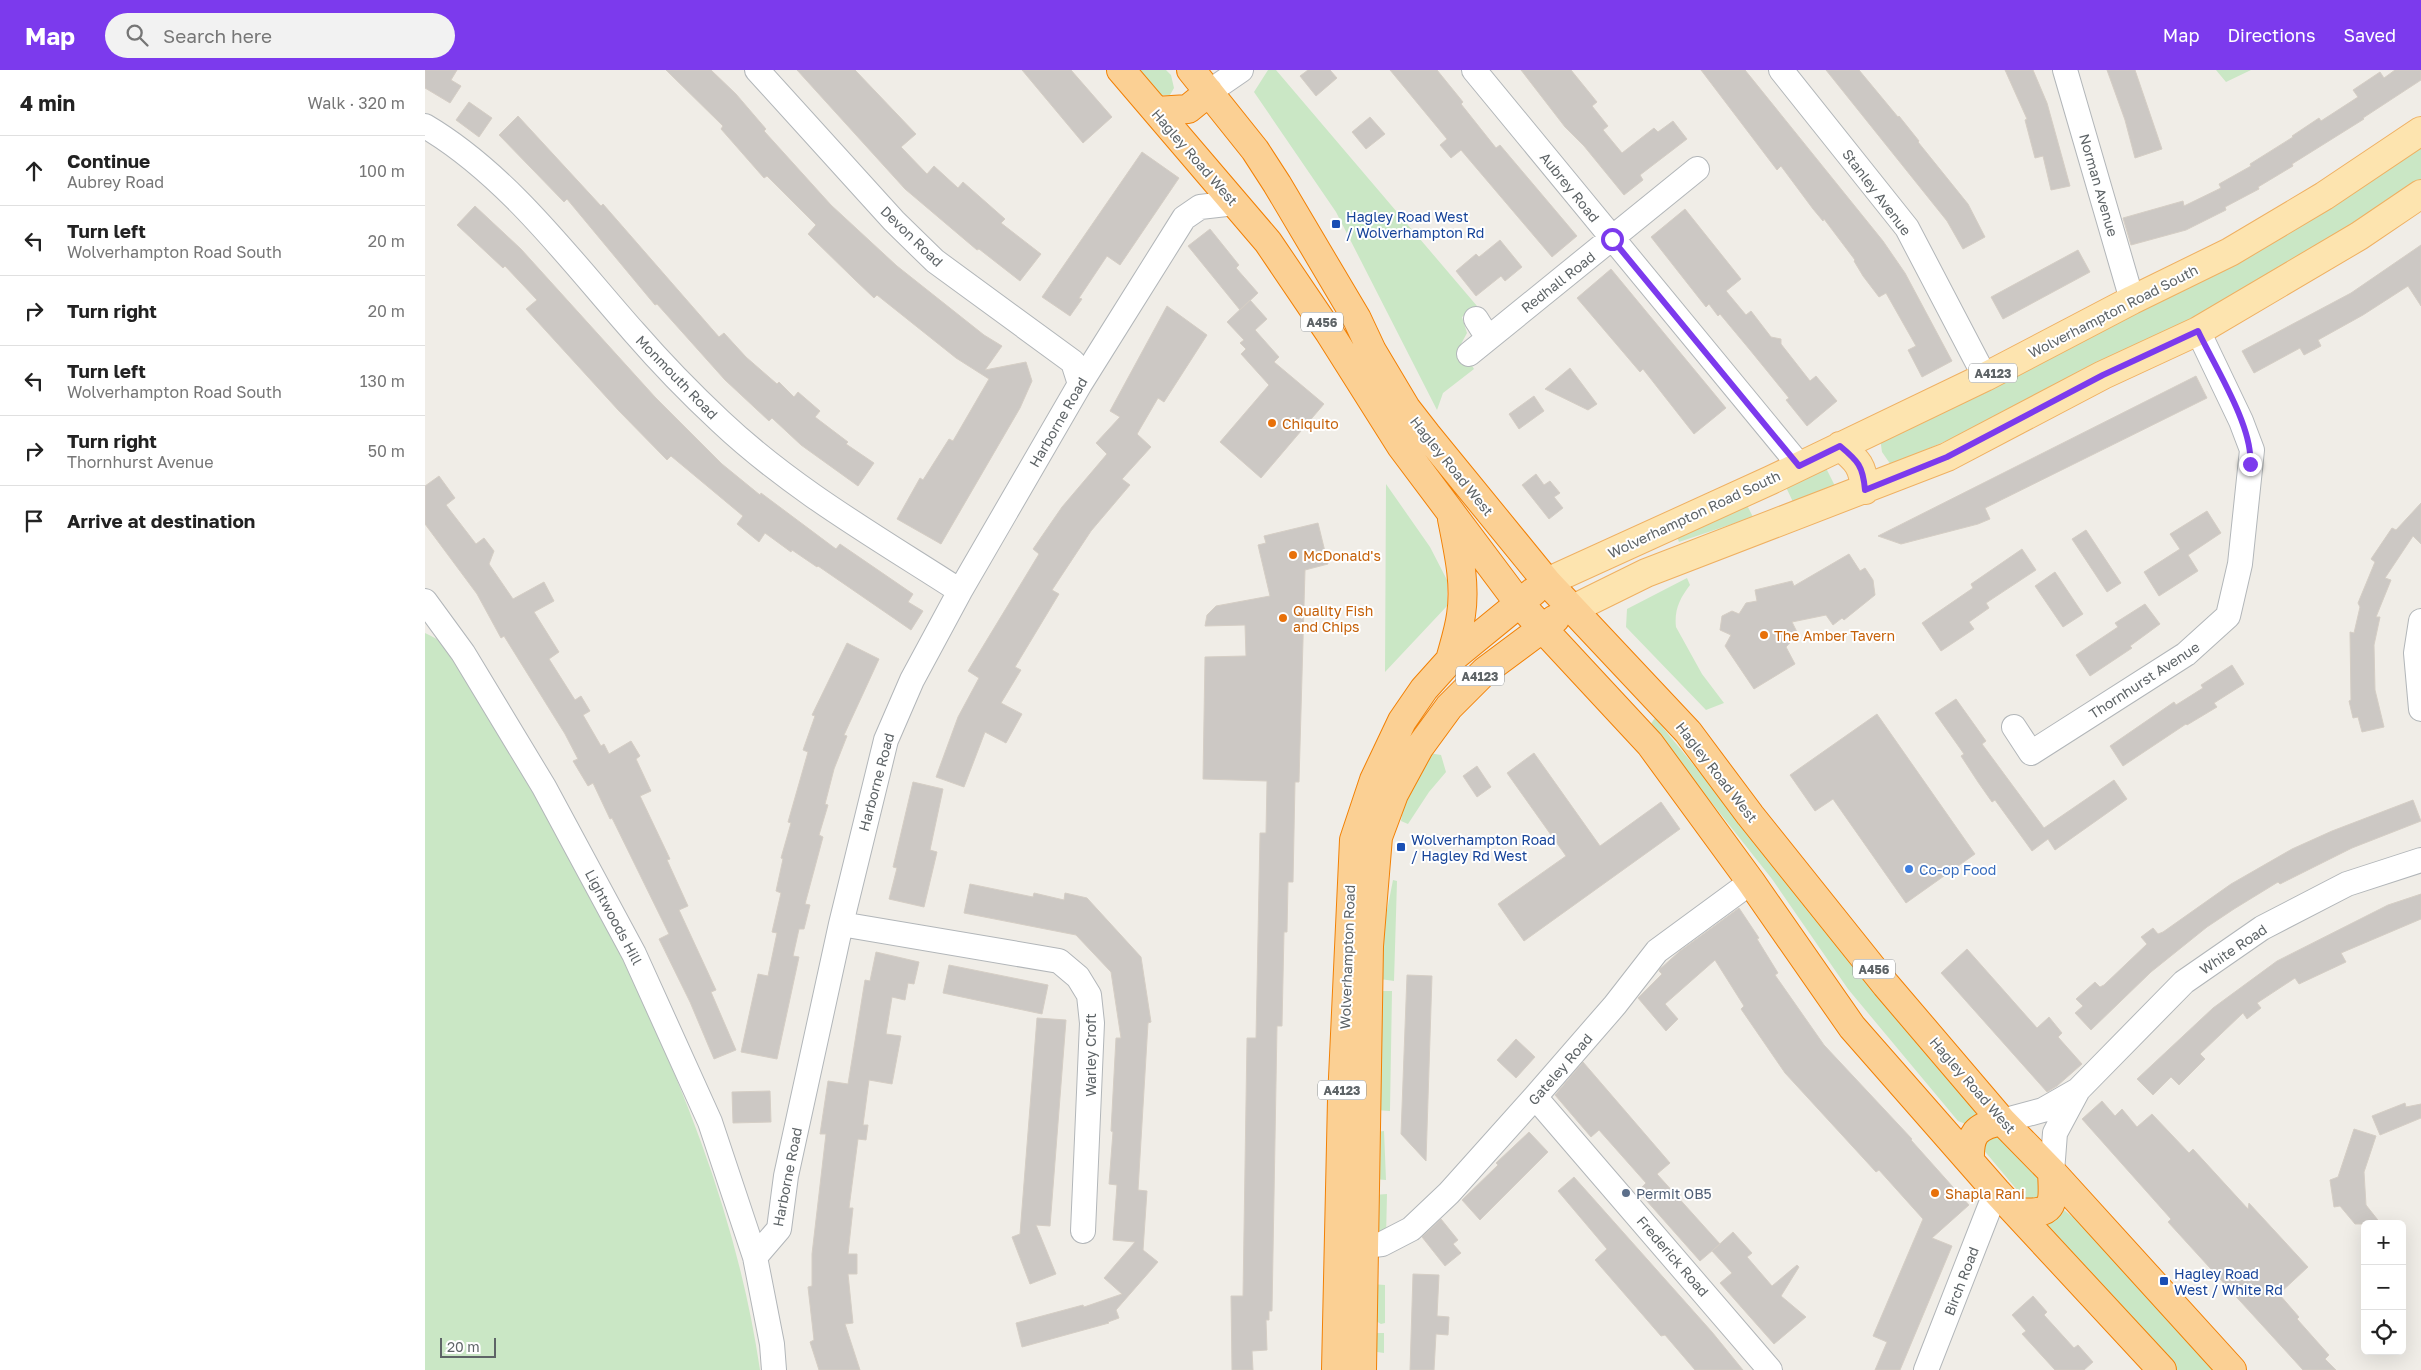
<!DOCTYPE html>
<meta charset="utf-8">
<style>
:root{--surface:#fff;--page:#f2f2f2;--text:#222;--muted:#767676;--line:#e0e0e0;--accent:#7c3aed}
body{margin:0;font-family:"Golos Text",sans-serif;background:var(--page);color:var(--text)}
.controls{position:absolute;right:15px;bottom:15px;display:grid;overflow:hidden;border-radius:8px;box-shadow:0 5px 20px #0002}
.controls button{width:45px;height:45px;display:grid;place-items:center;padding:0;border:0;border-bottom:1px solid var(--line);background:var(--surface);color:var(--text);font:25px sans-serif}
.scale{position:absolute;left:15px;bottom:12px;width:56px;box-sizing:border-box;padding-left:5px;border:2px solid #5e6467;border-top:0;font-size:14px;line-height:18px;white-space:nowrap;color:#5e6467;-webkit-text-stroke:4px #fff;paint-order:stroke}
.stop{position:absolute;width:15px;height:15px;margin:-11px;border:4px solid #7c3aed;border-radius:50%;background:#fff}
.stop.end{background:#7c3aed;border-color:#fff;box-shadow:0 1px 5px #0008}
.list{margin:0;padding:0;list-style:none}
h2{display:flex;justify-content:space-between;align-items:center;height:65px;margin:0;padding:0 20px;font-size:21px}
h2 small{font-size:16px;font-weight:400;color:var(--muted)}
.list li{display:grid;grid-template-columns:32px 1fr auto;gap:15px;align-items:center;box-sizing:border-box;height:70px;padding:0 20px;border-top:1px solid var(--line)}
.list b{display:block;font-size:19px;white-space:nowrap}
.list p{margin:0;font-size:16px;white-space:nowrap;color:var(--muted)}
.list em{font-size:16px;font-style:normal;color:var(--muted)}
.icon{flex:none;width:28px;height:28px;fill:none;stroke:currentColor;stroke-width:2;stroke-linecap:round;stroke-linejoin:round}
.map{position:relative;flex:none;width:1996px;height:1300px;overflow:hidden}
header{display:flex;align-items:center;gap:30px;box-sizing:border-box;height:70px;padding:0 25px;background:var(--accent);color:#fff}
header strong{font-size:24px}
nav{display:flex;gap:28px;margin-inline-start:auto;font-size:18px}
.search{width:350px;height:45px;background:var(--page);display:flex;align-items:center;gap:12px;box-sizing:border-box;padding:0 18px;border-radius:28px;color:var(--muted);font-size:19px}
main{display:flex}
aside{flex:1;background:var(--surface)}
.map>svg:first-child{display:block}
</style>
<header>
<strong>Map</strong>
<div class="search"><svg class="icon" aria-label="search" viewBox="0 0 24 24"><circle cx="10" cy="10" r="6"/><path d="M15 15l6 6"/></svg>Search here</div>
<nav><a>Map</a><a>Directions</a><a>Saved</a></nav>
</header>
<main>
<aside>
<h2>4 min<small>Walk · 320 m</small></h2>
<ul class="list">
<li><svg class="icon" aria-label="ahead" viewBox="0 0 24 24"><path d="M12 20V5M6 11l6-6 6 6"/></svg><div><b>Continue</b><p>Aubrey Road</p></div><em>100 m</em></li>
<li><svg class="icon" aria-label="left" viewBox="0 0 24 24"><path d="M17 20v-9H6M10 6l-5 5 5 5"/></svg><div><b>Turn left</b><p>Wolverhampton Road South</p></div><em>20 m</em></li>
<li><svg class="icon" aria-label="right" viewBox="0 0 24 24"><path d="M7 20v-9h11M14 6l5 5-5 5"/></svg><div><b>Turn right</b></div><em>20 m</em></li>
<li><svg class="icon" aria-label="left" viewBox="0 0 24 24"><path d="M17 20v-9H6M10 6l-5 5 5 5"/></svg><div><b>Turn left</b><p>Wolverhampton Road South</p></div><em>130 m</em></li>
<li><svg class="icon" aria-label="right" viewBox="0 0 24 24"><path d="M7 20v-9h11M14 6l5 5-5 5"/></svg><div><b>Turn right</b><p>Thornhurst Avenue</p></div><em>50 m</em></li>
<li><svg class="icon" aria-label="arrive" viewBox="0 0 24 24"><path d="M6 21V4h12l-3 4 3 4H6"/></svg><div><b>Arrive at destination</b></div></li>
</ul>
</aside>
<div class="map">
<svg width="1996" height="1300" viewBox="0 0 1996 1300">
<rect width="100%" height="100%" fill="#f0ede7"/>
<path fill="#cae7c5" d="M708,0H741L746,5L749,18L745,25L731,26Z
M843,0H851L1052,236L1037,247L1042,263L1035,276L1049,299L1018,323L1012,340L911,142L829,22Z
M1791,0H1826L1801,12Z
M1996,70V111L1972,129L1798,232L1555,356L1466,395L1457,382L1455,368Z
M1400,396L1410,416L1368,432L1360,415Z
M961,414L1005,477L1022,510V536L960,602Z
M1320,431L1328,447L1254,472L1251,464Z
M1262,508L1265,515C1255,528 1249,540 1251,557L1277,604L1299,633L1281,640L1201,557L1202,539Z
M0,563C6,566 13,569 18,573C26,578 32,592 37,600C60,636 82,672 103,709C205,895 304,1088 335,1300H0Z
M1230,648L1553,1041L1543,1055L1533,1051L1423,919L1347,809L1225,655Z
M1004,683L1016,685L1021,702L1004,722L983,754L976,751L980,729Z
M968,810L972,811L969,911L955,909L956,871Z
M956,921H967L965,1041L951,1040Z
M959,1061L961,1110L949,1109L951,1062Z
M1564,1064L1577,1067L1621,1115L1616,1131L1603,1133L1557,1078Z
M962,1124L961,1168H949V1125Z
M1635,1137L1658,1155L1793,1300H1752L1620,1153Z
M947,1214L960,1215V1253L956,1254L946,1248Z
M947,1263H959V1283L946,1281Z"/>
<path fill="#ccc8c4" stroke="#d5cec5" d="M0,0H32L26,10L36,16L25,33L0,18Z
M241,0H286L311,24L341,59L339,61L406,135L472,196L559,265L577,276L560,300L601,292L607,311L595,338L516,474L472,449L495,408L498,410L524,369L528,371L564,309L531,288L452,225L449,228L428,208L383,164L391,155L342,106L339,108L296,59L298,56Z
M372,0H430L491,64L476,77L502,104L509,96L533,118L538,112L580,149L576,153L616,184L595,211L554,179L552,180L480,119Z
M597,0H646L687,47L658,73Z
M883,0H905L912,8L891,26L875,6Z
M965,0H1012L1038,32L1036,34L1071,78L1075,75L1152,166L1127,187L1036,80L1026,88L1015,75L1022,69Z
M1096,0H1146L1172,32L1167,36L1183,56L1178,60L1197,83L1229,58L1233,62L1248,51L1262,69L1215,105L1218,110L1199,125L1159,76L1140,57Z
M1276,0H1320L1458,171L1480,203L1527,291L1497,307L1483,280L1491,276L1461,223L1454,227L1438,206L1429,191L1430,190L1399,149L1398,151L1388,139L1356,96L1352,100Z
M1401,0H1434L1473,47L1474,46L1494,71L1493,72L1543,134L1560,167L1538,179L1522,151Z
M1580,0H1608L1622,33L1645,116L1626,120L1618,86L1610,88L1600,50L1602,49Z
M1682,0H1710L1737,79L1710,88L1700,50Z
M1970,0H1996V10L1938,48L1939,49L1867,94L1868,96L1833,117L1834,119L1800,137L1801,140L1761,160L1706,175L1698,148L1758,131L1759,136L1796,118L1794,114L1826,96L1825,94L1868,67L1867,66L1894,48L1896,51L1933,27L1928,20L1955,2L1959,8Z
M44,32L67,48L54,67L31,50Z
M93,46L176,136L178,134L294,267L299,263L321,287L352,314L354,312L369,327L373,322L395,341L390,347L423,372L421,374L449,393L433,416L376,375L347,348L344,351L300,310L232,234L230,235L142,129L139,132L74,65Z
M945,47L960,64L941,79L927,62Z
M717,82L754,108L695,195L682,186L654,228L657,229L645,246L617,227Z
M50,136L96,179L230,327L297,394L335,425L336,423L411,479L415,474L488,524L483,532L498,541L486,560L393,496L392,497L367,480L366,482L340,463L334,472L312,454L318,446L246,386L242,390L194,341L101,239L112,230L80,196L78,198L32,155Z
M1260,139L1316,209L1301,221L1321,245L1326,241L1346,267L1356,269V274L1385,311L1391,306L1412,331L1382,356L1361,330L1364,328L1325,280L1295,244L1293,246L1284,234L1281,237L1226,167Z
M785,159L814,195L811,198L833,223L815,240L763,176Z
M1075,170L1097,197L1080,211L1076,206L1051,226L1031,201L1051,184L1054,187Z
M1996,175V236L1983,216L1938,245L1893,270L1896,276L1879,285L1875,278L1829,303L1817,281L1926,223Z
M1653,180L1665,202L1578,249L1566,227Z
M1186,199L1301,338L1269,364L1218,299L1215,302L1152,228Z
M825,230L842,249L830,260L854,287L849,292L899,334L836,408L795,372L844,315L816,284L821,279L815,273L819,270L802,252Z
M742,236L782,265L739,332L733,328L712,364L726,377L697,409L705,415L666,461L627,520L634,524L590,597L596,600L576,633L597,644L581,673L560,662L539,717L511,707L533,647L554,608L543,601L614,484L608,479L637,437L682,384L671,373L695,347L685,341Z
M1145,298L1172,334L1163,340L1120,319Z
M1771,306L1782,328L1560,438L1565,449L1553,454L1476,474L1453,466Z
M1109,326L1119,341L1094,359L1084,344Z
M1111,404L1119,415L1125,411L1135,423L1129,427L1138,438L1124,449L1097,415Z
M14,406L30,428L21,435L51,474L59,468L69,481L64,494L88,529L119,512L129,531L109,542L134,582L124,589L150,630L156,626L165,641L158,645L176,676L179,674L184,684L206,671L215,686L211,689L226,721L215,726L245,789L242,790L263,836L254,840L291,920L286,922L311,980L289,989L265,932L234,869L244,864L187,748L185,749L168,713L163,716L148,691L153,689L140,664L79,566L76,568L52,524L0,454V416Z
M1996,433V474L1988,466L1960,508L1966,510L1951,547H1955L1949,575L1950,620L1959,657L1937,662L1933,647L1928,648L1924,631L1926,630L1925,562L1929,563L1935,537L1933,533L1950,492L1946,489L1967,458L1971,460Z
M1782,441L1796,463L1763,485L1773,501L1734,526L1719,502L1755,479L1745,464Z
M893,453L903,494L880,500L874,712H870L868,812H863L862,862H859L857,956H852L847,1241H844V1250H841L842,1280L827,1281L828,1300H807L806,1226H818L822,968H831L835,763H841L842,711L778,709L780,587L821,586L820,555L780,556L782,545L791,536L845,526L833,475L841,473L839,466Z
M1661,460L1696,513L1682,522L1647,469Z
M1597,479L1611,500L1561,533L1564,538L1544,552L1549,559L1516,581L1497,553L1548,518L1546,514Z
M1424,484L1435,501L1440,498L1448,510L1450,525L1419,550L1417,548L1408,555L1401,545L1367,552L1373,564L1361,577L1370,594L1329,619L1300,576L1306,565L1295,560L1297,546L1307,541L1314,544L1321,533L1332,531L1330,520L1367,511L1369,516Z
M1630,502L1658,544L1638,557L1610,516Z
M1720,534L1735,554L1705,576L1707,578L1665,606L1651,585L1693,557L1690,553Z
M422,573L454,589L419,665L422,666L409,699L400,734L403,735L394,765L398,767L380,834L385,835L379,859H374L368,886L374,887L352,989L316,982L333,904L343,906L352,863L347,862L356,823L351,821L358,789L356,788L366,753L363,752L383,682L378,680L390,646L387,645Z
M1807,595L1819,614L1789,633L1792,637L1762,655L1761,654L1698,696L1685,676L1749,632L1751,635L1778,618L1776,615Z
M1531,629L1561,671L1557,674L1619,758L1689,710L1702,729L1630,780L1623,769L1607,781L1570,730L1567,732L1553,712L1536,686L1539,684L1510,643Z
M1452,644L1550,784L1481,833L1408,729L1390,741L1365,705Z
M1109,683L1175,776L1236,732L1255,759L1099,871L1073,834L1141,786L1082,703Z
M1052,696L1066,717L1052,727L1038,706Z
M488,712L518,719L505,780L512,782L499,837L464,829L472,798L468,797Z
M1988,730L1996,751L1927,778L1855,814L1853,812L1809,839L1782,857L1726,902L1666,960L1650,943L1658,936L1651,929L1670,912L1675,917L1679,915L1722,874L1716,867L1728,858L1733,864L1738,862L1806,814L1867,779L1907,761Z
M545,814L608,827L609,823L639,830L640,823L662,828L716,887L726,952L723,953L713,1120L722,1121L718,1180L733,1192L691,1240L694,1248L683,1252L684,1253L597,1277L591,1253L658,1235L659,1237L697,1224L679,1208L710,1172L688,1170L692,1115L684,1114L688,1062L686,1061L691,968H696L686,902L651,865L539,843Z
M1996,824V849L1916,883L1921,892L1874,914L1870,908L1832,933L1836,938L1822,949L1818,943L1775,984L1780,989L1754,1015L1746,1007L1728,1025L1712,1009L1788,938L1852,891L1963,835Z
M1314,838L1334,868L1332,869L1353,903L1350,905L1399,975L1487,1069L1486,1070L1544,1135L1507,1168L1527,1176L1475,1300H1450L1462,1272L1448,1266L1498,1149L1454,1100L1451,1102L1360,1003L1316,939L1319,936L1290,890L1240,934L1253,949L1241,961L1213,928L1237,904L1234,901L1235,899L1255,881Z
M1542,879L1612,958L1624,947L1637,963L1633,967L1657,994L1632,1016L1622,1022L1516,903Z
M451,882L494,892L489,914L483,913L480,930L467,927L461,964L476,966L467,1014L444,1010L438,1055H443L441,1070L433,1069L424,1138H428L423,1184H432V1204H423L428,1253L420,1254L435,1300H394L385,1272L389,1270L383,1217L387,1216V1184L401,1064H395L403,1011L423,1014L440,910L445,911Z
M524,895L623,915L617,944L518,923Z
M982,905L1007,906L1001,1091L976,1064Z
M612,948L641,950L625,1156L611,1155L631,1204L605,1214L587,1167L595,1164Z
M1091,969L1110,987L1091,1008L1072,990Z
M1158,992L1245,1093L1232,1104L1295,1174L1275,1191L1213,1121L1221,1113L1174,1060L1166,1067L1130,1025Z
M345,1021L346,1052L308,1053L307,1022Z
M1677,1031L1690,1046L1697,1039L1712,1057L1727,1044L1764,1083L1768,1079L1823,1139L1824,1133L1883,1197L1854,1224L1874,1247L1872,1249L1904,1285L1900,1289L1911,1300H1878L1743,1152L1746,1149L1657,1049Z
M1980,1033L1981,1037L1996,1034V1048L1955,1065L1947,1046Z
M1929,1059L1951,1066L1939,1102L1941,1135L1956,1154H1930L1915,1136L1909,1137L1905,1110L1913,1107Z
M1104,1062L1123,1082L1055,1150L1037,1130L1073,1095L1071,1093Z
M1149,1107L1287,1262L1318,1300H1270L1240,1265L1236,1266L1170,1190L1182,1179L1133,1121Z
M1016,1149L1033,1170L1028,1174L1036,1183L1020,1196L997,1167Z
M1308,1162L1327,1183L1322,1187L1347,1216L1372,1195L1374,1197L1356,1226L1381,1247L1349,1274L1295,1213L1307,1203L1287,1181Z
M988,1204L1014,1205L1012,1246L1024,1247L1023,1265L1011,1264L1009,1300H985Z
M1608,1226L1622,1242L1619,1245L1649,1278L1653,1275L1668,1292L1659,1300H1630L1597,1264L1601,1261L1587,1245Z"/>
<g fill="none" stroke-linecap="round" stroke-linejoin="round">
<g stroke="#b2b6b9" stroke-width="26">
<path id="minor" d="M332,0L469,151L510,191L648,292L655,314
M1049,0L1375,396
M1356,0L1482,158L1560,307
M1640,0L1707,230
M784,22L816,0
M0,56C83,105 146,191 209,262C236,293 265,323 295,351C367,419 453,468 535,521
M1051,249L1063,268
M1044,284L1272,99
M0,531L38,583L119,717L209,884L285,1052L330,1187L347,1274L349,1300
M1996,551L1991,583L1996,639
M1589,657L1606,683L1761,584L1803,546L1815,494L1827,380L1816,351L1773,261
M416,854L634,891L653,907L664,925L667,953L658,1161
M1110,1027L1345,1300
M1577,1051L1618,1040L1653,1020L1759,912L1837,858L1922,814L1996,790
M1627,1102L1630,1063L1653,1020
M940,1176L957,1174L986,1159L1024,1123L1110,1027L1190,935L1232,881L1326,812
M330,1187L354,1159L361,1106L416,854L461,670L487,610L535,521L655,314L759,148L775,137L810,133
M1501,1300L1571,1121"/>
</g>
<g stroke="#efb062" stroke-width="30">
<path id="major" d="M1415,376C1433,391 1438,396 1440,420
M1122,512L1346,410L1560,307L1707,230L1805,182L1899,126L1996,61
M1146,540L1221,503L1522,387L1678,305L1773,261L1934,166L1996,124"/>
</g>
<g stroke="#f28105" stroke-width="30">
<path id="highway" d="M696,0L843,172L904,262L976,376L1093,532L1225,674L1326,812L1427,957L1571,1121L1737,1300
M766,0L830,80L852,114L932,249L947,281L981,338L1002,365L1122,512L1263,662L1325,745L1461,915L1577,1051L1627,1102L1807,1300
M731,41L763,39L784,22
M1025,590C1029,575 1034,560 1036,545C1041,513 1033,480 1027,449
M1545,1091C1544,1064 1551,1056 1577,1051
M1591,1142C1629,1145 1629,1137 1627,1102
M911,1300L917,1029L929,770L949,710L977,651L999,619L1025,590L1108,522
M937,1300L944,876L953,767L969,724L994,678L1024,637L1060,601L1130,549"/>
</g>
<use href="#minor" stroke="#fff" stroke-width="24"/>
<use href="#major" stroke="#fde4af" stroke-width="28"/>
<use href="#highway" stroke="#fbd094" stroke-width="28"/>
</g>
<g fill="none" stroke-linecap="round" stroke-linejoin="round">
<path stroke="#7c3aed" stroke-width="6" d="M1187,169L1374,396L1415,376C1433,391 1438,396 1440,420L1522,387L1678,305L1773,261C1789,295 1829,358 1825,394"/>
</g>
<g fill="#1a4fb4" stroke="#fff" stroke-width="2">
<rect x="906" y="149" width="10" height="10" rx="2.5"/>
<rect x="971" y="772" width="10" height="10" rx="2.5"/>
<rect x="1734" y="1206" width="10" height="10" rx="2.5"/>
</g>
<g fill="#e8710a" stroke="#fff" stroke-width="2">
<circle cx="847" cy="353" r="5"/>
<circle cx="868" cy="485" r="5"/>
<circle cx="858" cy="548" r="5"/>
<circle cx="1339" cy="565" r="5"/>
<circle cx="1510" cy="1123" r="5"/>
</g>
<circle fill="#3f7fe0" stroke="#fff" stroke-width="2" cx="1484" cy="799" r="5"/>
<circle fill="#5c6f8a" stroke="#fff" stroke-width="2" cx="1201" cy="1123" r="5"/>
<g text-anchor="middle" dominant-baseline="central" stroke-width="4" stroke-linejoin="round" paint-order="stroke">
<g fill="#fff" stroke="#8e9295" stroke-width="1">
<rect x="876" y="242.5" width="42" height="19" rx="4"/>
<rect x="1544" y="293.5" width="48" height="19" rx="4"/>
<rect x="1031" y="596.5" width="48" height="19" rx="4"/>
<rect x="1428" y="889.5" width="42" height="19" rx="4"/>
<rect x="893" y="1010.5" width="48" height="19" rx="4"/>
</g>
<g font-size="12" font-weight="bold" fill="#5e6467">
<text x="897" y="252">A456</text>
<text x="1568" y="303">A4123</text>
<text x="1055" y="606">A4123</text>
<text x="1449" y="899">A456</text>
<text x="917" y="1020">A4123</text>
</g>
<g font-size="14" fill="#5e6467" stroke="#fff">
<text transform="translate(770 87) rotate(49)">Hagley Road West</text>
<text transform="translate(1674 115) rotate(74)">Norman Avenue</text>
<text transform="translate(1145 117) rotate(51)">Aubrey Road</text>
<text transform="translate(1452 122) rotate(53)">Stanley Avenue</text>
<text transform="translate(487 166) rotate(44)">Devon Road</text>
<text transform="translate(1133 212) rotate(-38)">Redhall Road</text>
<text transform="translate(1688 241) rotate(-27)">Wolverhampton Road South</text>
<text transform="translate(252 307) rotate(46)">Monmouth Road</text>
<text transform="translate(633 352) rotate(-60)">Harborne Road</text>
<text transform="translate(1027 396) rotate(51)">Hagley Road West</text>
<text transform="translate(1269 444) rotate(-25)">Wolverhampton Road South</text>
<text transform="translate(1719 610) rotate(-33)">Thornhurst Avenue</text>
<text transform="translate(1292 702) rotate(52)">Hagley Road West</text>
<text transform="translate(451 712) rotate(-75)">Harborne Road</text>
<text transform="translate(189 847) rotate(62)">Lightwoods Hill</text>
<text transform="translate(1808 879) rotate(-34)">White Road</text>
<text transform="translate(922 887) rotate(-88)">Wolverhampton Road</text>
<text transform="translate(665 985) rotate(-90)">Warley Croft</text>
<text transform="translate(1135 999) rotate(-49)">Gateley Road</text>
<text transform="translate(1548 1015) rotate(49)">Hagley Road West</text>
<text transform="translate(362 1107) rotate(-79)">Harborne Road</text>
<text transform="translate(1248 1186) rotate(49)">Frederick Road</text>
<text transform="translate(1536 1211) rotate(-69)">Birch Road</text>
</g>
<g font-size="14" fill="#164399" stroke="#fff" text-anchor="start">
<text x="921" y="146">Hagley Road West<tspan x="921" dy="16">/ Wolverhampton Rd</tspan></text>
<text x="986" y="769">Wolverhampton Road<tspan x="986" dy="16">/ Hagley Rd West</tspan></text>
<text x="1749" y="1203">Hagley Road<tspan x="1749" dy="16">West / White Rd</tspan></text>
</g>
<g font-size="14" fill="#c56008" stroke="#fff" text-anchor="start">
<text x="857" y="353">Chiquito</text>
<text x="878" y="485">McDonald's</text>
<text x="868" y="540">Quality Fish<tspan x="868" dy="16">and Chips</tspan></text>
<text x="1349" y="565">The Amber Tavern</text>
<text x="1520" y="1123">Shapla Rani</text>
</g>
<g font-size="14" fill="#366cbe" stroke="#fff" text-anchor="start">
<text x="1494" y="799">Co-op Food</text>
</g>
<g font-size="14" fill="#4e5e75" stroke="#fff" text-anchor="start">
<text x="1211" y="1123">Permit OB5</text>
</g>
</g>
</svg>
<div class="controls">
<button>+</button>
<button>−</button>
<button><svg class="icon" aria-label="locate" viewBox="0 0 24 24"><circle cx="12" cy="12" r="6"/><path d="M12 2v4M12 18v4M2 12h4M18 12h4"/></svg></button>
</div>
<div class="scale">20 m</div>
<div class="stop" style="left:1187px;top:169px"></div>
<div class="stop end" style="left:1825px;top:394px"></div>
</div>
</main>
